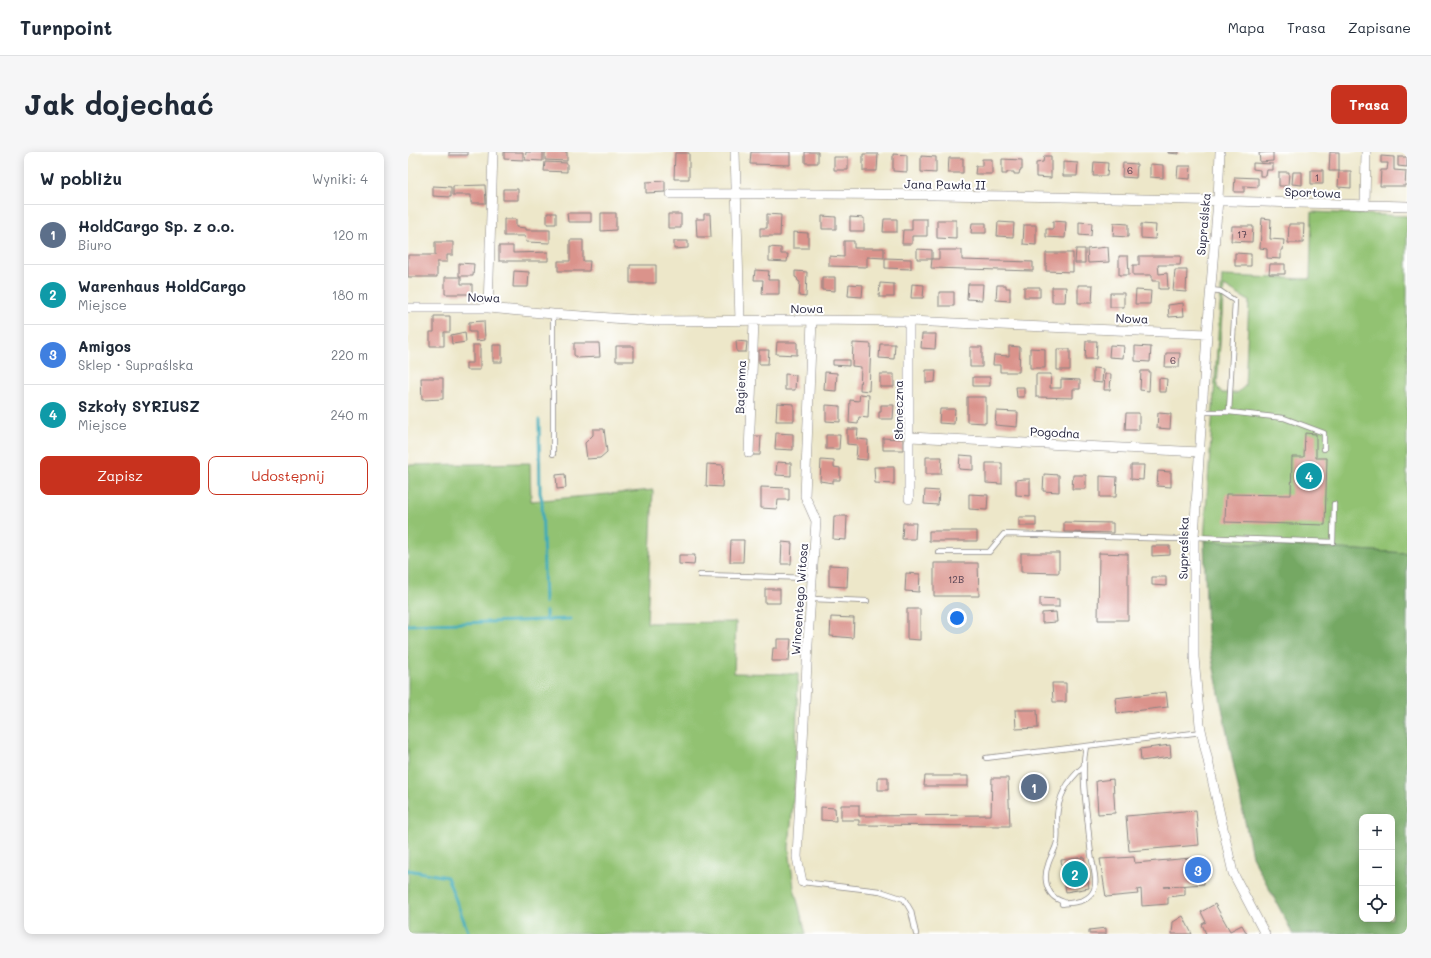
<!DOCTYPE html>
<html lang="pl">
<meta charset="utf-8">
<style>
:root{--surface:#fff;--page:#f6f6f7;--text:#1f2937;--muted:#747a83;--line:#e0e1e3;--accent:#c8321e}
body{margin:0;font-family:Mali,sans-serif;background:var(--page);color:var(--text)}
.controls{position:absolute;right:12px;bottom:12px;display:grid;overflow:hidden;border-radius:8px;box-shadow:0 2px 10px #0003}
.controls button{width:36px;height:36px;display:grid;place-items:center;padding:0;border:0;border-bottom:1px solid var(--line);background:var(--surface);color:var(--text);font:20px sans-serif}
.you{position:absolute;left:549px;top:466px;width:14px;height:14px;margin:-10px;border:3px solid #fff;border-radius:50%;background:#1a73e8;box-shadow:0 0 0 6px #1a73e833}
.badge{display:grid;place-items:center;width:26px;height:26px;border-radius:50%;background:var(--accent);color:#fff;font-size:13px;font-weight:700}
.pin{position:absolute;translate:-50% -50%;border:2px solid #fff;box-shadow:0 1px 4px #0006}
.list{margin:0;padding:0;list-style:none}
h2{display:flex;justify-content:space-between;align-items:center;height:52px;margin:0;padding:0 16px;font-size:17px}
h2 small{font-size:13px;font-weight:400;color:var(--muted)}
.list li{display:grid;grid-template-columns:26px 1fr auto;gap:12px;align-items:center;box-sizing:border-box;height:60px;padding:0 16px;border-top:1px solid var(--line)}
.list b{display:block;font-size:15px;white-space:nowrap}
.list p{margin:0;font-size:13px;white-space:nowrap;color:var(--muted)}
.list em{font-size:13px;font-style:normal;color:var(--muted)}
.actions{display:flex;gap:8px;padding:12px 16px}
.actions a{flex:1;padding:9px 0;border:1px solid var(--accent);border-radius:8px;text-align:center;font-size:14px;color:var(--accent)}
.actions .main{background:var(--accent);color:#fff}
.icon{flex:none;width:22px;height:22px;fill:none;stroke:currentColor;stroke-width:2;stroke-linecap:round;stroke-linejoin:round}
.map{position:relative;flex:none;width:999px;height:782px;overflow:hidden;border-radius:8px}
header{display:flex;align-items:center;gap:24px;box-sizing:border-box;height:56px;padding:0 20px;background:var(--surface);border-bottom:1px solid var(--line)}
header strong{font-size:19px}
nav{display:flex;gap:22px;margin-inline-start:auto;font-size:14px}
.intro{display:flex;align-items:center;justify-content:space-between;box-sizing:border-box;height:96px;padding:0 24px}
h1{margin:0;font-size:28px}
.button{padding:10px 18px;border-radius:8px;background:var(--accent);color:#fff;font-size:14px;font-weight:700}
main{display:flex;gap:24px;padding:0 24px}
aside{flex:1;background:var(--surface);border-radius:8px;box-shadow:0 2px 10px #0003}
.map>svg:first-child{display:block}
</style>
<header>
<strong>Turnpoint</strong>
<nav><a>Mapa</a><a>Trasa</a><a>Zapisane</a></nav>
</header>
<div class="intro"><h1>Jak dojechać</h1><a class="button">Trasa</a></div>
<main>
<aside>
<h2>W pobliżu<small>Wyniki: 4</small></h2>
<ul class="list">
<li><span class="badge" style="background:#5c6f8a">1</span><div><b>HoldCargo Sp. z o.o.</b><p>Biuro</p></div><em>120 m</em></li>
<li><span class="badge" style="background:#0f9aa8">2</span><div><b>Warenhaus HoldCargo</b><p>Miejsce</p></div><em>180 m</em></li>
<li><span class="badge" style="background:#3f7fe0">3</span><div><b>Amigos</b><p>Sklep · Supraślska</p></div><em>220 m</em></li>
<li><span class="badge" style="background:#0f9aa8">4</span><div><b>Szkoły SYRIUSZ</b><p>Miejsce</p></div><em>240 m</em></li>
</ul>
<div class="actions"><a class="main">Zapisz</a><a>Udostępnij</a></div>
</aside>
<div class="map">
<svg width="999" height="782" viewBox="0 0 999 782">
<rect width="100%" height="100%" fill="#fff"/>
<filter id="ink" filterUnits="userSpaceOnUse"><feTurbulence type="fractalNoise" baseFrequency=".025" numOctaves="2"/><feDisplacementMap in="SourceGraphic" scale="8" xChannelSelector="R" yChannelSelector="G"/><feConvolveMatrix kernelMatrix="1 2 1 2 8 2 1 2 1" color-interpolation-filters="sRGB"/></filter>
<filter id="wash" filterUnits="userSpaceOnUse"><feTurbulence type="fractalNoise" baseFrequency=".012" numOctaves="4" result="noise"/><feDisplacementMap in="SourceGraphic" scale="16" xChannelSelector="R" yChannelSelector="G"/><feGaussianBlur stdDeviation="0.9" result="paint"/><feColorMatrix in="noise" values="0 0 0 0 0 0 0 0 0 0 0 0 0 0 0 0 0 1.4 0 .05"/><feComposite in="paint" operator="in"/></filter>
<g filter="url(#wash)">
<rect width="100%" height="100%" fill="#ede7c9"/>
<path fill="#92c272" stroke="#5a7256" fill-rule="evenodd" d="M904,60L999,64V401L796,389L814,124L902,127ZM816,134L841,149L837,234L829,241H814L809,235Z
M122,311L123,349L245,338L239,471L328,470L326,521L390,522L387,627L381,696L386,736L398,782H0V313Z"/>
<path fill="#75a864" stroke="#4c6550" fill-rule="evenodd" d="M796,389L999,401V782H885L844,704L799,482ZM954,665H984V767H954Z"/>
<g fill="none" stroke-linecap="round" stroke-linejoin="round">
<path stroke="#3baab9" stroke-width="3" d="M131,268L132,341L134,348L137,451
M138,459V468
M0,473L162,467
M0,718L39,725L61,782"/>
</g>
<g id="blocks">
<path fill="#da938b" d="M41,0H60V3H41Z
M96,0H115V8L96,7Z
M118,0H135V9L117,8Z
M137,0H159V9L137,8Z
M343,0H382V13L342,12Z
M397,0H410V11H397Z
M760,0H771V2L760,1Z
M865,0V9L852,10L851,1Z
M922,0H931V19H943V36L930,35L931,19H921Z
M267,1H281V27H266Z
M455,2H470L469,19H455Z
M485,2L499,3V20L485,19Z
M513,4L528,5V21L513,20Z
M636,4H643V26L628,25V11L635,10Z
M973,4L986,5V18L998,19L997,34H972L973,18H979L980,11H973Z
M426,5H440V18H426Z
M990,5H999V15L990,14Z
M541,6H555V21H540Z
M574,7H584V22H567L568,14H574Z
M594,7L614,8V18H612L611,22H606V20H599V22H594Z
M137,10L159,11V20L136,19Z
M655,10L670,11L669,24H655Z
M686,10L700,11L699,24H685Z
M715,11L729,12L728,26L714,25Z
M845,11L865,12V18H859L858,24H852V18L845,17Z
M742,12L755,13V26L742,25Z
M770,14H783L782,27L769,26Z
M903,18H915V32H903Z
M871,20H881L880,34H871Z
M885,20H894V33L884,32Z
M827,25L850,26V35L836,34V40H826Z
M257,29V40L238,41V30Z
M77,33L78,51H63V43H45V34Z
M25,34L43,35V45L25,44Z
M95,37H110V48H95Z
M139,61H148V72H139Z
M159,61H183V70H160Z
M193,61H208V78L193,79Z
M260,62H273V76H260Z
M296,62H302L303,85H289L288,67H296Z
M359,62L373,63L372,84H352V76H359Z
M414,64L428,65V77H414Z
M442,65L456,66V79H442Z
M854,66L863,67L862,87L876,88L875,98H873V107L859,106V97L852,96Z
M96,67H108V75L118,76V78H142V91L118,90L117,84H96Z
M476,67H489V80H475Z
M504,67H519V84H504V92H494L495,78H504Z
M529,68H548V87L529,86Z
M645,69L658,70L657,86L638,85V77H645Z
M590,70L606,71L605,85L589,84Z
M671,70L684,71L683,84L671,83Z
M564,71H578V81H563Z
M706,71L720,72V85L705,84Z
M733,72L748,73L747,87L733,86Z
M881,72H896L895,91H880Z
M616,73H628V93L615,92Z
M824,74H845L844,90L823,89Z
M385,80L400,81V96H385Z
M162,88H175V109H182L181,119H150V109H162Z
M266,89H280V96L266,97Z
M436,89H446V96H476V106L459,105V115L421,114V104L436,105Z
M27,90H45V103H39V110H29V125H0V103H27Z
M91,94H105V101L140,100V109H91Z
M361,95L373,96V102H380L379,110L361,109Z
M700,95L701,110L680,111L679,97Z
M509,97L524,98V107H509Z
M668,97H677V111H667Z
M531,98H554V108L625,110V119L523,116L524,107H531Z
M638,101H665V120L638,119Z
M827,101L843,102V114H827Z
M711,104H720L721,123H711Z
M731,104H773L772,113H750L751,122L759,121L760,137H751V129H744V123H725V113H731Z
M477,106L503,107V117L477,116Z
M51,111L66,112L65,124H51Z
M862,112H877V122H861Z
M222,113H248V131H222Z
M347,118L361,119L360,128H371V142H354L355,128H346Z
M767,118H779L778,140L765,139Z
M106,119L121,120L120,135H105Z
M387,119L399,120L398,145L391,144L392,130L390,129L389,126L387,125Z
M37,125H53V132H64V142H37Z
M414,125H427V139L414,138Z
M472,131L486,132V145H471Z
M441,132L455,133L454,145L440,144Z
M504,132L516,133L515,146H503Z
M560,132H575L574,148L559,147Z
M589,133H598V136H602V149L588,148Z
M670,133H685L684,151H670Z
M616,135H632V145H616Z
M644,135H658L657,150H644Z
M728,138L743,139L742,152H727Z
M531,140H546V154H531Z
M702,141H716V155H702Z
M775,151L776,164L761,165L760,153Z
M26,164H42V180H36V194H22V180H26Z
M76,169L77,188L68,189V180H61V170Z
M57,180L58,190L44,192L43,183Z
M514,182H528L527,197L513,196Z
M328,189L339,190L338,200H329Z
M678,189H689L688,207H677Z
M369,190H389V203L368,202Z
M166,191H191L192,205L170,206L166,203Z
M445,191L463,192L461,239L452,238L453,215L444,214Z
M472,192H487L486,207L471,206Z
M65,193H72V218H58V211H65Z
M85,193H94V210H85Z
M702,193L716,194L715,206L701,205Z
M208,194H226V209H208Z
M601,194L612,195L611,220H592V213H585L586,203L601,204Z
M727,194L743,195L742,210L727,209Z
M562,195H574V215H562Z
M622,196L637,197V216H622Z
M649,197H662V218H649Z
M351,198H361L360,212H351Z
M758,201H772L771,215H757Z
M425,208H441V214L425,213Z
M685,216L695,217L694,231L685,230Z
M518,218H528L527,230L518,231Z
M733,219H742L741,239L732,238Z
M417,220L429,221L428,239L416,238Z
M377,222L388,223L387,238H377Z
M472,222H486V235H472Z
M628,222H643L642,236H653V227L672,228V237H665V246L628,245Z
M697,222H703L702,238H696Z
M565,225H582V234H565Z
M13,226H35V247L14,248Z
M751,226L759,227L758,240H751Z
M608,235H616V245H609Z
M452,242L461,243L460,266L451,265L450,272L441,271L442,248L451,249Z
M559,245H578V271L559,270Z
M369,251L386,252V269H368Z
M418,253L432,254V270L418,269Z
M473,253H486L485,267H471V260H473Z
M532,257H547L546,272L531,271Z
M588,259L610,260L609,275L587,273Z
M718,261H731V278H717Z
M750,261L763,262L762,277L749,276Z
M185,277H196L199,300L192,306L179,307L177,291L185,283Z
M439,277H450L449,287L460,288L459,308L448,307L449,293L439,292Z
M368,281L385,282V298L367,297Z
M897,281L908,282V306H919L917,373L817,370L818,342L883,343L884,305H896Z
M418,283H432L431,297H418Z
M345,284H353L352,303H344Z
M475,286L495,287V298H475Z
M552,303L565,304V318L551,317Z
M518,305H534L533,322H518Z
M413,308L426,309V315L432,316V328H425V331L412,329Z
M369,310L383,311V324L368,323Z
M578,311H594V332L578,331Z
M299,312L315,313L314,335L298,334Z
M723,313H736L735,328L723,327Z
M466,315H486V332L467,331Z
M750,319L763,320V335L749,334Z
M157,322L158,336L149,337L148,323Z
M636,322L651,323V340L635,339Z
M665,323H678V337H664Z
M692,324L709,325L708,345H692Z
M616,327H622V344L608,343V328Z
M353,335L381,336V348H370L369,357L353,356Z
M517,338L531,339L530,353L516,352Z
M561,342L580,343L579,358L561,357Z
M426,364H439L438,388L425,387Z
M611,365H628V374H611Z
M656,370L705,371V381L656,380Z
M495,371H508L507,387H494Z
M521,379H569V389H521Z
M323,388H336L335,410H322Z
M374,390L384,391L383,412H373Z
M744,394H762V403L744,404Z
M613,401H651V421L613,420Z
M691,401L720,402V468H690Z
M271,403H287L286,413L271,412Z
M526,411H570L571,444H526Z
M421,413L440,414L439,435L421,434Z
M498,421L512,422L511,440L497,439Z
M744,425H758V434L744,433Z
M357,437H372V451H357Z
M632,446L651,447V455H632Z
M499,457H512V488L499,487Z
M648,460L649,470L634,471V461Z
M423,465L446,466L445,486L422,484Z
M369,487H383L381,509H364L365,496H369Z
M644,531H658V550H645Z
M758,540L760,555L709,561L707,546Z
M607,558H629L630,576L608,577Z
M762,593L763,605L733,609L732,597Z
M517,624H560V634H516Z
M470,625H480V638H470Z
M584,626H600L602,674L451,673V668H433V653H451V664L583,663Z
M705,627L707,661L690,662L688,629Z
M413,655L427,656L428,669L413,668Z
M788,658L791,693L721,699L718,664Z
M676,705L681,736L658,740L653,708Z
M726,705L727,711L794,705L796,732L756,735L777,734V743L760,745V752L734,754L733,737L729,738L730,742L698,745L692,707Z
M807,752L822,779L834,773L839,782H798L794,772L798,770L793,760Z
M775,764L784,782H764L765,770Z
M698,776V782H681V778Z"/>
</g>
</g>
<g filter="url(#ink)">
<use href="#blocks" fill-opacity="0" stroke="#888482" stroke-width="1"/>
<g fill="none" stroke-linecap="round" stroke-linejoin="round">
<g stroke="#888482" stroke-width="6">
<path id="lane" d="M794,260H821L827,149L812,139L802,138
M821,260L876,266L916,281V297
M145,302V162
M530,400H581L596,382L769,387L786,385L925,390L926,352
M292,423L404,426
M403,447L459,449
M578,606L794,580
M675,615C660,628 650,645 649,665C649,674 650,682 649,690C647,699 642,705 640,713C636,723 637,736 645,744C648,747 653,749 656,750L654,752C666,750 680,751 686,738C690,729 684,711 683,702C681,686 680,671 678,655C676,634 674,615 678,594
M394,730L472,739L496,747L503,759L508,782"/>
</g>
<g stroke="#888482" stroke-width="10">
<path id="street" d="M327,0L332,169
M812,0L810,48L799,182L786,385V505L792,573L825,721L857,782
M263,42C508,40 754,47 999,54
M957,53L958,0
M0,156H80L145,162L247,169L404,168L501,169L799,182
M80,156L85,0
M501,169V347
M502,285L792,300
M341,301L346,169
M394,730L389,705L401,473L408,369L397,344L404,168"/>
</g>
<use href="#lane" stroke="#fff" stroke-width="4.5"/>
<use href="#street" stroke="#fff" stroke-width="9"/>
</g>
</g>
<g text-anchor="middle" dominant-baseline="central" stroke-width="4" stroke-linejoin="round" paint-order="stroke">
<g font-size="10" fill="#503e4f">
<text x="722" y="18">6</text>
<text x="909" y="25">1</text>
<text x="834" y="82">17</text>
<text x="765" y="208">6</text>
<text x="548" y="427">12B</text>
</g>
<g font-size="12" fill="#22223b" stroke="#fff">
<text transform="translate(537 32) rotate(1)">Jana Pawła II</text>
<text transform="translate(905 40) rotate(2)">Sportowa</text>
<text transform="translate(795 72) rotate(-85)">Supraślska</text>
<text transform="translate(76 145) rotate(1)">Nowa</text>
<text x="399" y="156">Nowa</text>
<text transform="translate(724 166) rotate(2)">Nowa</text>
<text transform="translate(332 235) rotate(-88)">Bagienna</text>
<text transform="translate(490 258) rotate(-90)">Słoneczna</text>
<text transform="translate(647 280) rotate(3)">Pogodna</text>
<text transform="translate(775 396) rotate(-89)">Supraślska</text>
<text transform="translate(391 447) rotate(-86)">Wincentego Witosa</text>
</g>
</g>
</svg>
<div class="controls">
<button>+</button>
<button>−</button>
<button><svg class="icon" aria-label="locate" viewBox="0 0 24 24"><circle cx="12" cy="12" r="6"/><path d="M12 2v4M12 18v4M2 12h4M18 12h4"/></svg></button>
</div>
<div class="you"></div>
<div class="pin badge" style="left:626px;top:635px;background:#5c6f8a">1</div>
<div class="pin badge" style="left:667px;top:722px;background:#0f9aa8">2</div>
<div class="pin badge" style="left:790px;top:718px;background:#3f7fe0">3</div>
<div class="pin badge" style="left:901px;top:324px;background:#0f9aa8">4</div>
</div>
</main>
